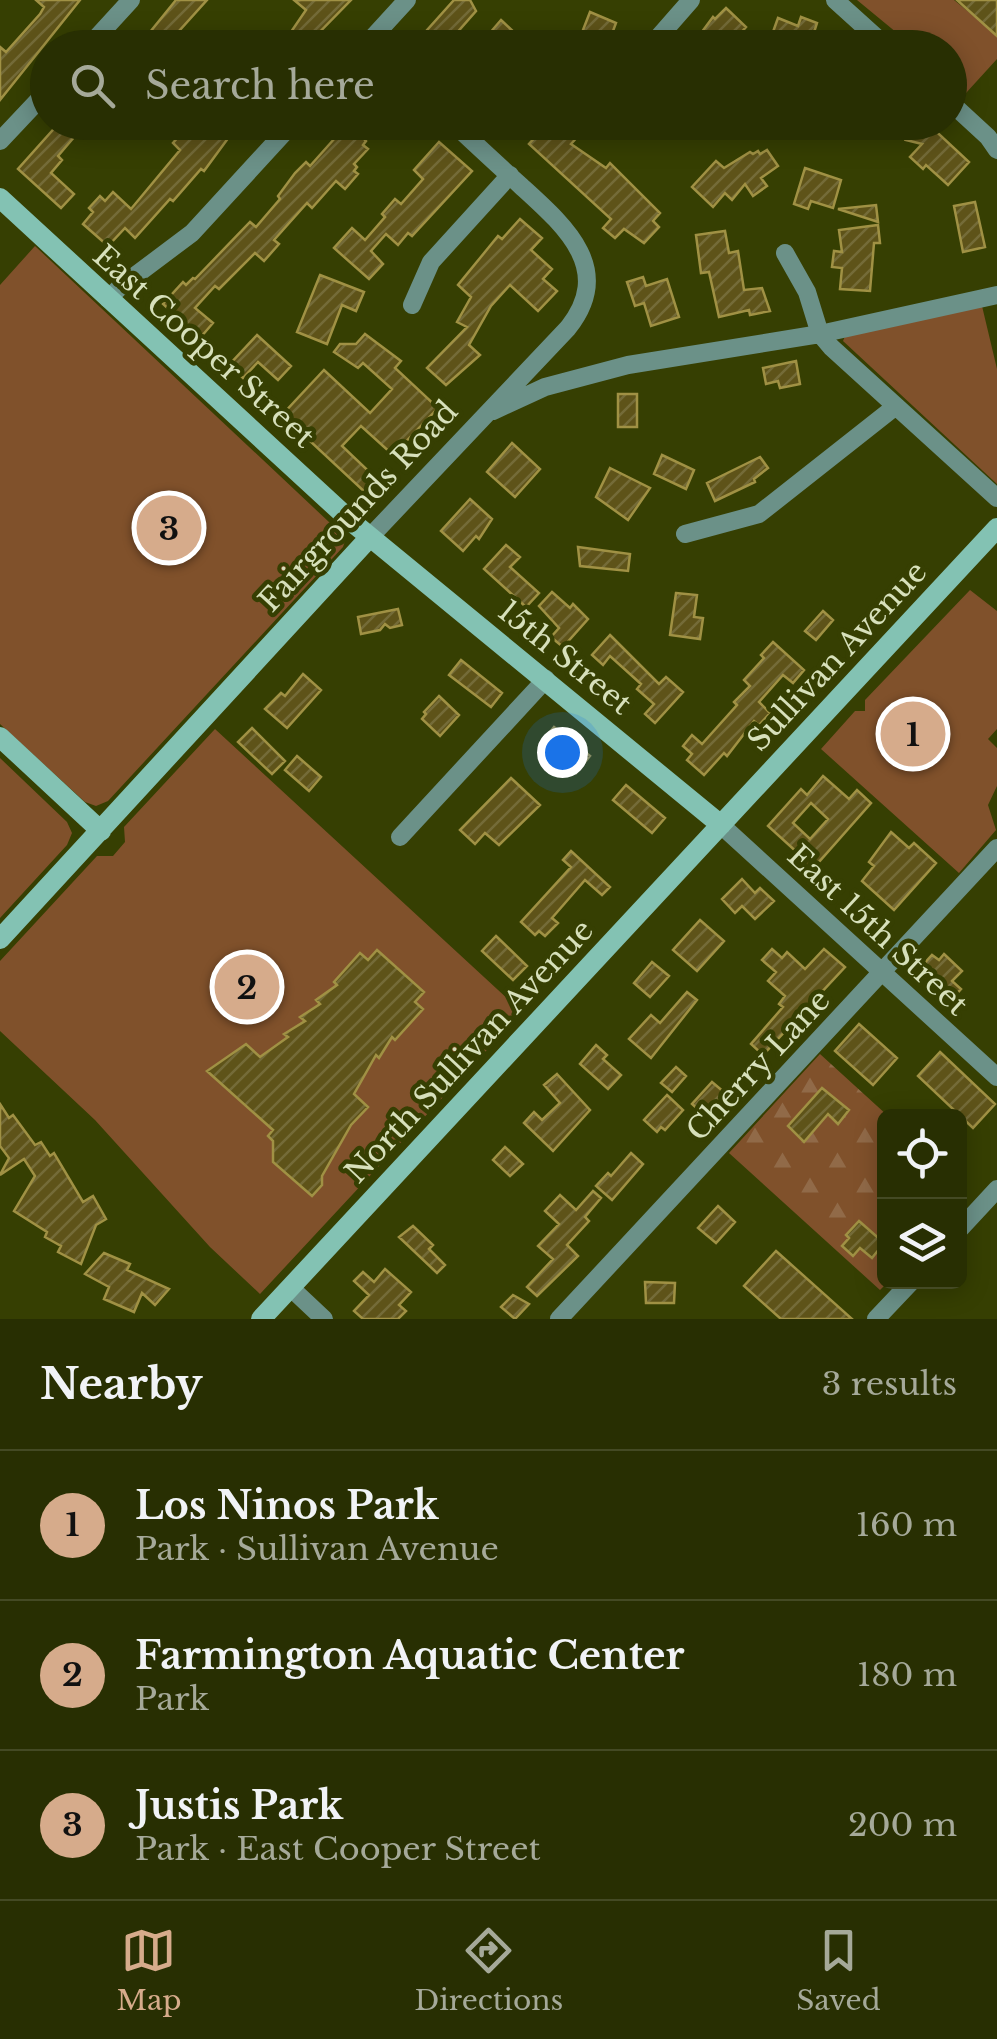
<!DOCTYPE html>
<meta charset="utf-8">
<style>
:root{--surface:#282f02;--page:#30370c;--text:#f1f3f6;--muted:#a5a999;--line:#444a24;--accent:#d6ab8b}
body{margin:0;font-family:"Libre Baskerville",serif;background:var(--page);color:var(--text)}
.controls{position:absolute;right:30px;bottom:30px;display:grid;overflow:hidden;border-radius:15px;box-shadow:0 5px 25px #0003}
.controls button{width:90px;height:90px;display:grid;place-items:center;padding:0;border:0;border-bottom:2px solid var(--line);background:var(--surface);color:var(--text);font:50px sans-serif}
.you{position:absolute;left:562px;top:752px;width:35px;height:35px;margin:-25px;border:8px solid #fff;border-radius:50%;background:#1a73e8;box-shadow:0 0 0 15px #1a73e833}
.badge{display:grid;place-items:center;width:65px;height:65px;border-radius:50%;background:var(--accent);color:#111;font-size:32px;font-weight:700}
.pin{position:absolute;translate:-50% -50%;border:5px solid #fff;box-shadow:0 2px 10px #0006}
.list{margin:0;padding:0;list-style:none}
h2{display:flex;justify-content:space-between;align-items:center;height:130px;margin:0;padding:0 40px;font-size:42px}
h2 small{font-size:32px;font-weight:400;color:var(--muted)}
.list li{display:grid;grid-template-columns:65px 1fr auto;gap:30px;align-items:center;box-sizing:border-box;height:150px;padding:0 40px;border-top:2px solid var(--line)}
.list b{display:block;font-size:38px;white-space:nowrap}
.list p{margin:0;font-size:32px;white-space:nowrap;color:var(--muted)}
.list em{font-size:32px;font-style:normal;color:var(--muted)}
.icon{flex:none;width:55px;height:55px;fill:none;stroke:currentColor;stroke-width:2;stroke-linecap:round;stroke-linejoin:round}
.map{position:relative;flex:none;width:997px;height:1319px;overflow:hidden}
.search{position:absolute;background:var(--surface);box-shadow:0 5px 25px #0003;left:30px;right:30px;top:30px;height:110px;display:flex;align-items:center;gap:25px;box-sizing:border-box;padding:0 35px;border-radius:55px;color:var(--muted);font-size:38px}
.sheet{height:580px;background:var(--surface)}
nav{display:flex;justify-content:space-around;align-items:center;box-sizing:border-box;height:140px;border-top:2px solid var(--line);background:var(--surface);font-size:28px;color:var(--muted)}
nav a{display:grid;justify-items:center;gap:5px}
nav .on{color:var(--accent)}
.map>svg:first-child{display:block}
</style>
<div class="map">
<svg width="997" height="1319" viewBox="0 0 997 1319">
<defs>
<pattern id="forest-firs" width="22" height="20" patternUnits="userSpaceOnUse" patternTransform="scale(2.5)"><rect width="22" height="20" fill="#80512b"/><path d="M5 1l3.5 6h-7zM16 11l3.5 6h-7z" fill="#916a48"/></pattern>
<pattern id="building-hatch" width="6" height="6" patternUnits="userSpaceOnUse" patternTransform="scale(2.5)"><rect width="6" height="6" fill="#5e5319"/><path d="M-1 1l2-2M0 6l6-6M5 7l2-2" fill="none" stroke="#746b38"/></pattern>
</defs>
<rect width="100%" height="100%" fill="#363f02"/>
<path fill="#80512b" d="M857,0H954L997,35V59L966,93L950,79V48L914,47Z
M35,246L346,538L343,547L108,801L96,806L85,802L0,724V285Z
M982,306L997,369V484L843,341L845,336Z
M970,590L997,611V729L988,739L997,748V786L988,805L996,830L959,873L821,749L855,711H865V700Z
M215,729L522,1012L260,1294L210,1247L95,1120L0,1031V961L97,856H113L125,842L124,827Z
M0,758L67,822L72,833L67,845L0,918Z"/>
<path fill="url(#forest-firs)" d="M820,1054L888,1116H884V1282H888L880,1290L729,1153Z"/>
<path fill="url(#building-hatch)" stroke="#a09144" stroke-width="2.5" fill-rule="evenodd" d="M36,0H80L0,100V47L6,52L40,14L44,7Z
M176,0H207L171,40L179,48H148L142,42Z
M294,0H351L304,48H280L306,10Z
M454,0H470L476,11L455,35L469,48L421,46L420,38Z
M957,0H997V36Z
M726,8L746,27L729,46L725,42L720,48H690L713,17L715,19Z
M590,12L616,23L610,39L606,37L602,48H576Z
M801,17L817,23L809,48H781L769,43L778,18L798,26Z
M501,20L518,36L516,38L526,48H477Z
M60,122H87L58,156L62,160L51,173L74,194L61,208L18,169Z
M191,122H240L204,171L201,169L173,201L170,199L135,238L125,228L108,246L83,224L93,212L89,208L100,196L105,201L113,192L131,209L180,150L173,143Z
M342,122H377L363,138L366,141L363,145L368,149L354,164L357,167L354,171L358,174L345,189L336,181L312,208L307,203L274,240L279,244L264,261L255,253L219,289L215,286L195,308L213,323L200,338L163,304L183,282L186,285L193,278L195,279L250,222L256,227L280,199L278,196L295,173L306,162L310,166L335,138L331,135Z
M549,122H557L566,131L572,124L581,133L571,144L606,168L610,163L660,213L653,221L659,227L644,243L624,229L615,238L603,228L611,219L529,144Z
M858,122H901L897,137L858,126Z
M921,122H926L969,162L948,185L926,165L923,169L910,157L922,144L906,140Z
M439,142L472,171L412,236L408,233L398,245L386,234L371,251L383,264L369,279L334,248L352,228L365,240L385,217L382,214L395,199L401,204L423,179L414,170Z
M767,150L778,166L761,178L767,186L753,196L745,184L732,200L725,193L713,207L692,187L716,161L724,168L750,152L753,154L758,151L760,154Z
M805,168L841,180L833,208L811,201L808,209L794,204Z
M975,202L985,247L963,252L954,206Z
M876,205L878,222L838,209Z
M520,219L542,238L531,250L552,269L543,279L557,291L538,311L510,285L491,306L469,345L480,355L446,385L427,368L467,327L457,322L471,297L458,285L498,236L502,239Z
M878,225L880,243H874L870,291L840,289L842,268L832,267L834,251L842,252L839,230Z
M725,231L729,253L738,251L744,290L762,288L770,311L750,315L749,310L719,317L709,272L701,273L696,235Z
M320,275L364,292L356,311L342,305L327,344L297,332Z
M643,277L646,286L667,279L679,317L651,326L644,303L635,306L627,282Z
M365,334L401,361L395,368L438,408L393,455L361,426L342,446L380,482L368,495L282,415L324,370L370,413L392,389L363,363L358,368L334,352L340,344H356Z
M257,335L291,366L278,380L258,362L243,378L229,365Z
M796,361L800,384L780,388L778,381L766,384L763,368Z
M618,394H637V427H618Z
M512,443L540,469L515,497L487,472Z
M662,455L694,470L686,489L654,474Z
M760,457L768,468L754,479L755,482L715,501L707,483Z
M610,468L650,488L628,520L596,497Z
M470,499L492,519L479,539L476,536L463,551L441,531Z
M506,545L520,557L510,567L539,593L526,607L484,569Z
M578,547L630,554L628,571L580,566Z
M552,592L570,608L573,604L588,619L563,647L551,637L559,628L539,606Z
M676,593L697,595L694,617L703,618L700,639L670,635Z
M398,609L402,625L390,628L385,624L380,630L361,634L358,617Z
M823,611L833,620L816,640L805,631Z
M610,635L659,684L666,677L683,692L655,723L645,714L654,704L637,689L641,684L610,656L603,665L592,655Z
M773,642L804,670L793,683L783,675L759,702L770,713L759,725L754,721L727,756L724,753L704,775L687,760L692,754L683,746L692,735L702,744L737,705L734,702L750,686L744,680L764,658L761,655Z
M461,660L502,693L491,707L449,675Z
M303,674L321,690L287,728L265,709L281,693L285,696Z
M439,696L459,715L440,736L422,719L426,714L424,712Z
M554,727L590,756L576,773L540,744Z
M252,728L285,761L272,774L238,742Z
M297,756L321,777L309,791L285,770Z
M823,776L849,799L857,790L871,803L811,871L797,859L800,855L768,826L801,789L807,795ZM811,803L828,819L810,839L793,823Z
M511,778L540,805L499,845L485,833L475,844L460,830Z
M626,785L665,818L652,833L613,800Z
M891,832L909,848L914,843L936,863L894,910L862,881L874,866L869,862Z
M571,851L610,887L602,895L585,880L552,918L558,923L545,936L539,931L535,935L521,922L571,867L563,860Z
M742,879L755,893L760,888L774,901L755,919L742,906L735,913L722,899Z
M700,920L724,941L697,971L673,950Z
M496,936L527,966L513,980L482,951Z
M772,949L782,958L787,952L805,969L824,949L845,967L763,1055L751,1044L783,1007L779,1004L785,996L768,981L776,972L762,960Z
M377,950L424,992L415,1002L423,1009L395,1040L392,1037L379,1058L376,1055L354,1094L368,1107L351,1125L322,1176V1185L312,1196L273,1162V1141L268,1136L273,1130L207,1071L246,1044L260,1057L288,1037L284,1034L305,1021L300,1017L320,1004L316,1000L337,985L334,982L360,953L368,960Z
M944,954L962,971L952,981L961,989L951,1000L926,978L929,975L921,967L932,955L939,960Z
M652,962L669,976L650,997L634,983Z
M687,992L697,1000L651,1058L629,1039L651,1015L660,1023Z
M859,1024L897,1058L873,1085L835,1051Z
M596,1045L607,1055L603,1059L621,1075L608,1089L580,1064Z
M940,1052L995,1104L973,1128L918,1076Z
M676,1067L686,1076L672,1092L661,1083Z
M557,1074L590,1110L553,1151L524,1123L534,1112L542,1120L560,1103L544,1085Z
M712,1082L725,1093L705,1116L692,1104Z
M822,1088L849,1110L838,1124L828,1114L804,1142L788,1126Z
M667,1095L683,1110L665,1130L661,1127L657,1132L644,1120Z
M0,1104L9,1118L13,1115L35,1145L41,1142L50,1156L54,1153L83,1202L93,1196L106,1219L96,1225L81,1264L58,1252L61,1246L45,1237L47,1232L14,1211L35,1176L24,1159L0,1175L9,1158L0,1146Z
M505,1147L523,1164L510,1176L493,1160Z
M631,1153L643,1164L612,1200L596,1186L608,1173L611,1176Z
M593,1191L601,1198L585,1217L589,1221L567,1245L578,1256L537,1296L527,1287L553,1259L538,1246L559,1224L545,1211L560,1195L576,1210Z
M718,1206L735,1222L716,1243L698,1228Z
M859,1221L884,1243L872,1258L860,1248L853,1256L842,1246L849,1238L846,1235Z
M413,1226L433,1245L429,1249L445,1265L437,1273L399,1237Z
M776,1251L852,1319H781L744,1286Z
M104,1253L130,1264L127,1270L169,1289L155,1305L142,1293L134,1312L104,1299L109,1287L85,1274Z
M385,1269L411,1292L399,1305L406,1311L398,1319H363L354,1311L369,1295L354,1281L363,1272L374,1282Z
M645,1282L675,1283L674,1303H646Z
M513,1295L529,1304L515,1319L501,1307Z"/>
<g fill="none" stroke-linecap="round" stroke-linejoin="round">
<path stroke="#6b9188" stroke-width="18" d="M835,0L888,48
M87,48L131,0
M363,48L407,0
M649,48L691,0
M950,102L988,137L997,150
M0,141L48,90
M785,253L807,292L820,334L831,347L997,498
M108,299L120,287L192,233L294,122
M412,305L431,262L510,175
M493,411L545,387L628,365L820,334L997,295
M685,534L759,514L896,406
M370,537L568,328C615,269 565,226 521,186C498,165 475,144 452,122
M721,825L997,1077
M400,837L546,679
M960,1229L997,1189
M291,1288L324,1319
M559,1319L997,848
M876,1319L911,1282"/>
<path stroke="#83c2b3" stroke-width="20" d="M0,198L352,522L721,825
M0,737L101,831
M0,939L370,537
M261,1319L997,528"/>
</g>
<g text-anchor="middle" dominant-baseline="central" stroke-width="9" stroke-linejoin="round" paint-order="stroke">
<g font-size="30" fill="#d7e0bb" stroke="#363f02">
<text transform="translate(204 346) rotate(42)">East Cooper Street</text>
<text transform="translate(358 506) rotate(-47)">Fairgrounds Road</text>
<text transform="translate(837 656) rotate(-47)">Sullivan Avenue</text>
<text transform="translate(565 657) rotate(39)">15th Street</text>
<text transform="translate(878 930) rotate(43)">East 15th Street</text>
<text transform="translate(469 1051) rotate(-47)">North Sullivan Avenue</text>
<text transform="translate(758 1065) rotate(-47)">Cherry Lane</text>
</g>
</g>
</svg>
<div class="controls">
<button><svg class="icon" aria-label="locate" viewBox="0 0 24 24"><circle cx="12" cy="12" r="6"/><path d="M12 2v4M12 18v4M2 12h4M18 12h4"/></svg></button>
<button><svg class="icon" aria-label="layers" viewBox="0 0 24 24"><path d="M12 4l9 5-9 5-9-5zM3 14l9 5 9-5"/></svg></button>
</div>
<div class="you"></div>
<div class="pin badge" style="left:913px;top:734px">1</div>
<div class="pin badge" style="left:247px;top:987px">2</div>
<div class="pin badge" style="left:169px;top:528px">3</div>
<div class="search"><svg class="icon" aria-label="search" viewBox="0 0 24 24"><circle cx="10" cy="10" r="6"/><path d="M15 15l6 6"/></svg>Search here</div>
</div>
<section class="sheet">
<h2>Nearby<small>3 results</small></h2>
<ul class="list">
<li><span class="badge">1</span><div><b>Los Ninos Park</b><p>Park · Sullivan Avenue</p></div><em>160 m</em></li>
<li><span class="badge">2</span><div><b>Farmington Aquatic Center</b><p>Park</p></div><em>180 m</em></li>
<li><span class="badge">3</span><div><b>Justis Park</b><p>Park · East Cooper Street</p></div><em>200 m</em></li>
</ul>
</section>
<nav>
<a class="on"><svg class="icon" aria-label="map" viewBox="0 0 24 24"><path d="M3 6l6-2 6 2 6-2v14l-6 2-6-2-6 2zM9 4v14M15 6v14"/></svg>Map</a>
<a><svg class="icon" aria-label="directions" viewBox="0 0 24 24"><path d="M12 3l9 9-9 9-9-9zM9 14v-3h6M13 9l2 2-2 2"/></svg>Directions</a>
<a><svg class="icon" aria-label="saved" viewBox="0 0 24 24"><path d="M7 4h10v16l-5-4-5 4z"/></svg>Saved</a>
</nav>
